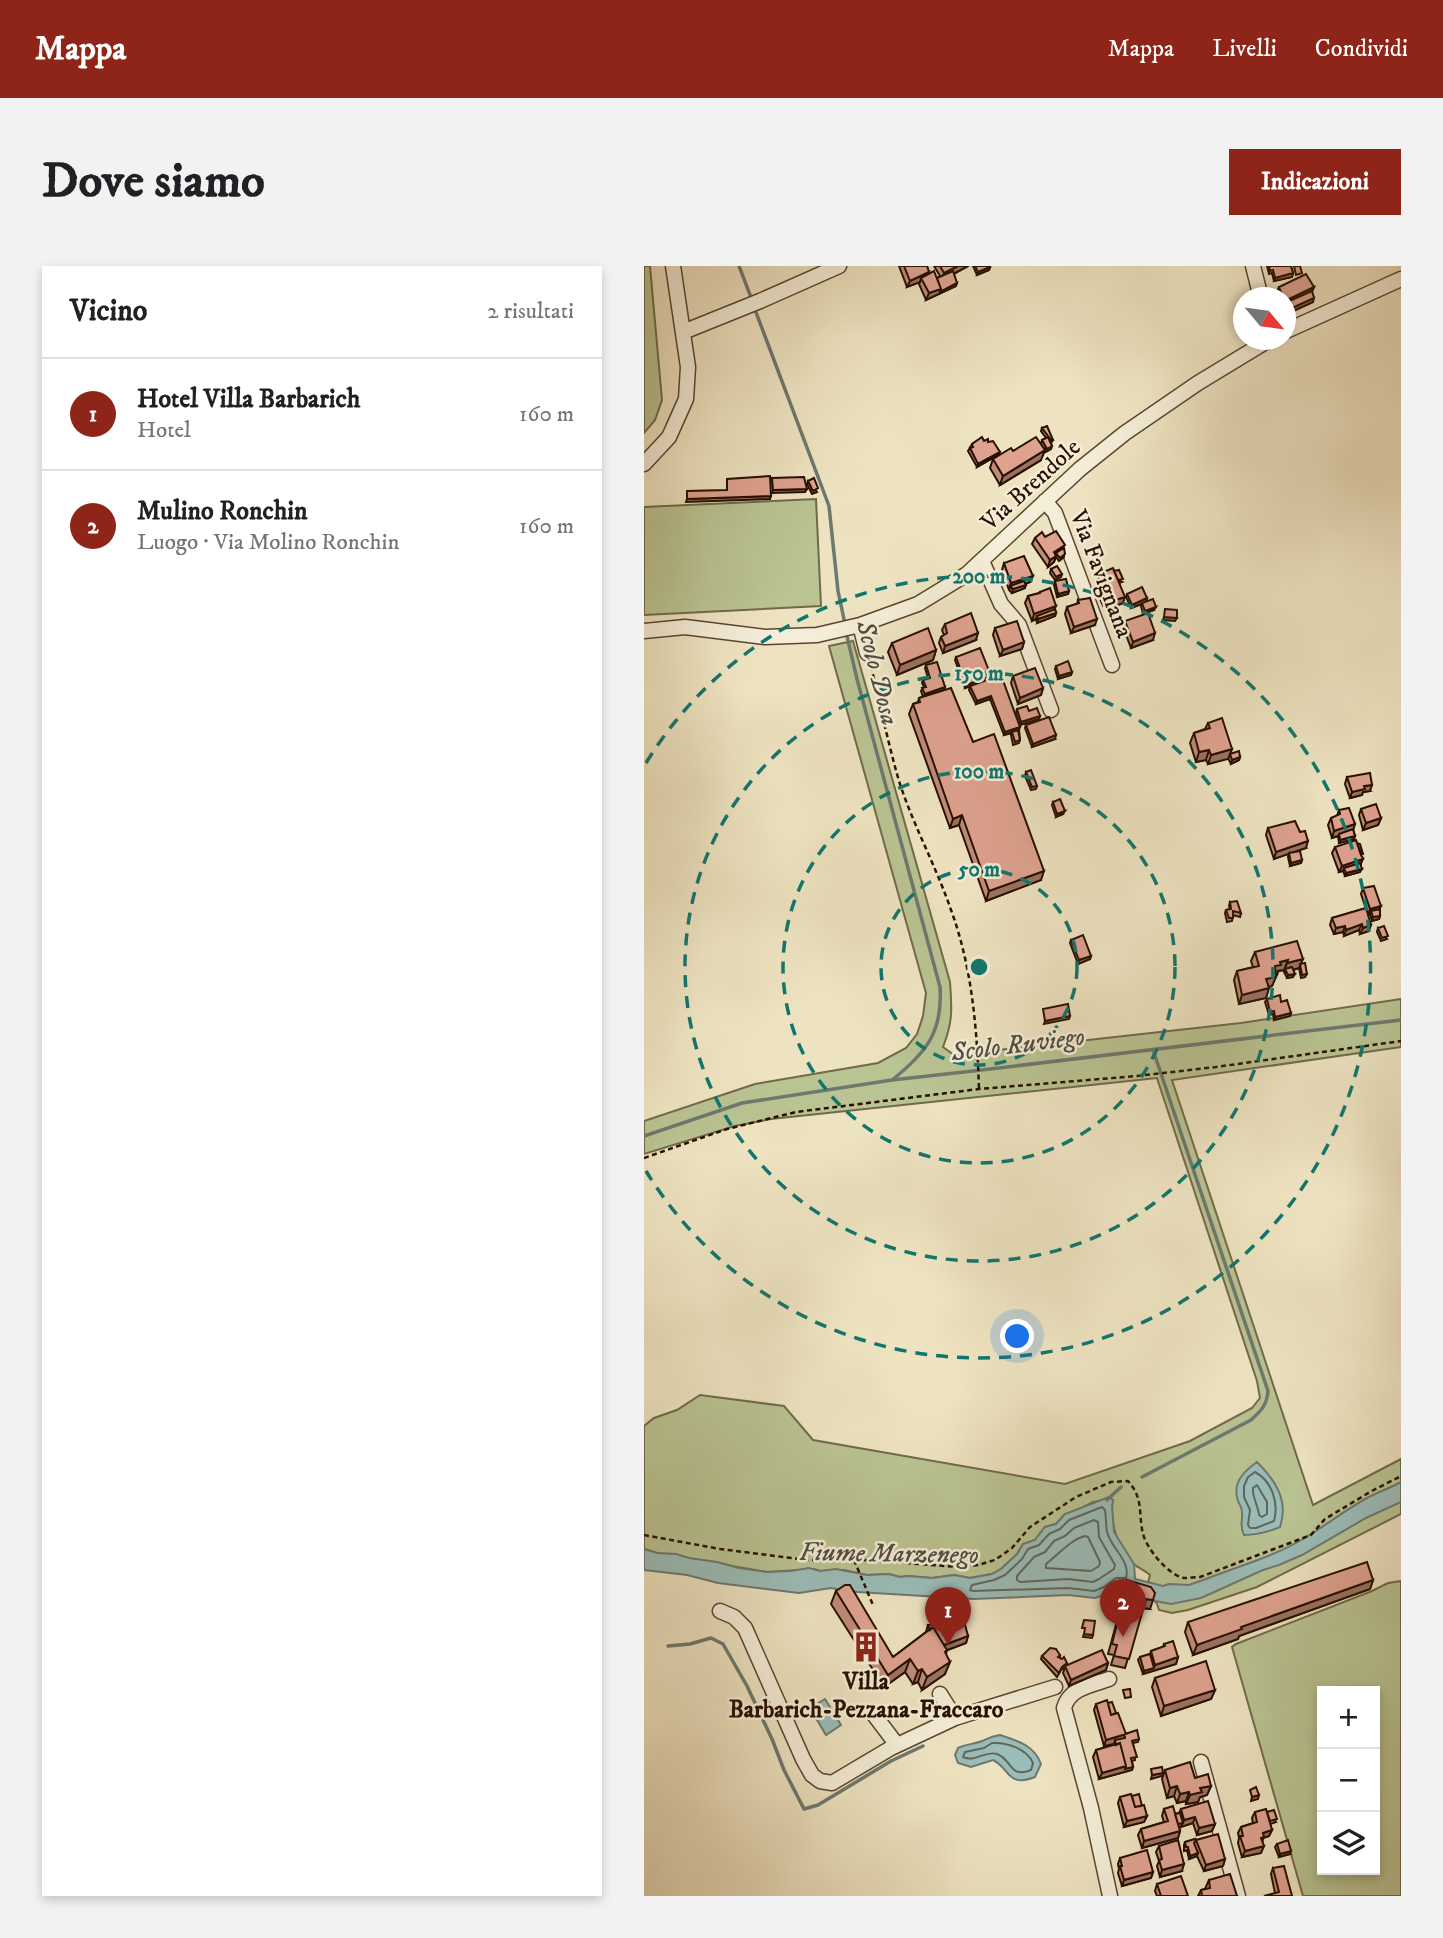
<!DOCTYPE html>
<html lang="it">
<meta charset="utf-8">
<style>
:root{--surface:#fff;--page:#f2f2f2;--text:#202124;--muted:#757577;--line:#e0e0e0;--accent:#8f2418}
body{margin:0;font-family:"IM FELL DW Pica",serif;background:var(--page);color:var(--text)}
.controls{position:absolute;right:21px;bottom:21px;display:grid;overflow:hidden;border-radius:0px;box-shadow:0 4px 10px #0003}
.controls button{width:63px;height:63px;display:grid;place-items:center;padding:0;border:0;border-bottom:2px solid var(--line);background:var(--surface);color:var(--text);font:35px sans-serif}
.compass{position:absolute;left:589px;top:21px;width:63px;height:63px;border-radius:50%;background:var(--surface);box-shadow:0 4px 10px #0003;rotate:119deg}
.you{position:absolute;left:374px;top:1071px;width:24px;height:24px;margin:-18px;border:5px solid #fff;border-radius:50%;background:#1a73e8;box-shadow:0 0 0 10px #1a73e833}
.badge{display:grid;place-items:center;width:46px;height:46px;border-radius:50%;background:var(--accent);color:#fff;font-size:23px;font-weight:700}
.pin{position:absolute;translate:-50% -58px;filter:drop-shadow(0 2px 4px #0008)}
.pin::after{content:'';position:absolute;top:37px;width:24px;height:21px;background:inherit;clip-path:polygon(0 0,100% 0,50% 100%)}
.list{margin:0;padding:0;list-style:none}
h2{display:flex;justify-content:space-between;align-items:center;height:91px;margin:0;padding:0 28px;font-size:30px}
h2 small{font-size:23px;font-weight:400;color:var(--muted)}
.list li{display:grid;grid-template-columns:46px 1fr auto;gap:21px;align-items:center;box-sizing:border-box;height:112px;padding:0 28px;border-top:2px solid var(--line)}
.list b{display:block;font-size:26px;white-space:nowrap}
.list p{margin:0;font-size:23px;white-space:nowrap;color:var(--muted)}
.list em{font-size:23px;font-style:normal;color:var(--muted)}
.icon{flex:none;width:38px;height:38px;fill:none;stroke:currentColor;stroke-width:2;stroke-linecap:round;stroke-linejoin:round}
.map{position:relative;flex:none;width:757px;height:1630px;overflow:hidden;border-radius:0px}
header{display:flex;align-items:center;gap:42px;box-sizing:border-box;height:98px;padding:0 35px;background:var(--accent);color:#fff}
header strong{font-size:33px}
nav{display:flex;gap:38px;margin-inline-start:auto;font-size:24px}
.intro{display:flex;align-items:center;justify-content:space-between;box-sizing:border-box;height:168px;padding:0 42px}
h1{margin:0;font-size:49px}
.button{padding:18px 32px;border-radius:0px;background:var(--accent);color:#fff;font-size:24px;font-weight:700}
main{display:flex;gap:42px;padding:0 42px}
aside{flex:1;background:var(--surface);border-radius:0px;box-shadow:0 4px 10px #0003}
.map>svg:first-child{display:block}
</style>
<header>
<strong>Mappa</strong>
<nav><a>Mappa</a><a>Livelli</a><a>Condividi</a></nav>
</header>
<div class="intro"><h1>Dove siamo</h1><a class="button">Indicazioni</a></div>
<main>
<aside>
<h2>Vicino<small>2 risultati</small></h2>
<ul class="list">
<li><span class="badge">1</span><div><b>Hotel Villa Barbarich</b><p>Hotel</p></div><em>160 m</em></li>
<li><span class="badge">2</span><div><b>Mulino Ronchin</b><p>Luogo · Via Molino Ronchin</p></div><em>160 m</em></li>
</ul>
</aside>
<div class="map">
<svg width="757" height="1630" viewBox="0 0 757 1630">
<rect width="100%" height="100%" fill="#eee3c1"/>
<filter id="stains"><feTurbulence type="fractalNoise" baseFrequency=".00286" numOctaves="4"/><feColorMatrix values="0 0 0 0 .2 0 0 0 0 .09 0 0 0 0 .02 0 0 0 .5 -.17"/></filter>
<radialGradient id="worn" r=".72"><stop offset=".6" stop-color="#630" stop-opacity="0"/><stop offset="1" stop-color="#630" stop-opacity=".3"/></radialGradient>
<path fill="#bac392" stroke="#706a49" stroke-width="2" fill-rule="evenodd" d="M0,0H6L18,134L11,154L0,167Z
M172,233L177,340L0,349V241Z
M209,375L306,716C308,744 309,755 299,781L310,789L597,757L757,733V781L528,814L669,1239L757,1193V1248L613,1321L544,1344L528,1347L515,1344L513,1338L502,1324L506,1309C501,1305 495,1302 491,1299C474,1284 465,1256 469,1234L449,1236L434,1244L421,1248L412,1258L401,1261L391,1274L379,1278L373,1288L357,1303L348,1308L326,1312L310,1309L288,1312L264,1310L256,1311L245,1308L223,1309L200,1304L176,1305L170,1303L123,1306L13,1287L0,1283V1160L10,1152L33,1144L56,1129L140,1140L169,1174L421,1218L546,1175L608,1142L616,1132L613,1115L513,812L127,853L91,860L0,888V855L111,818L234,797L262,782L273,768L279,750L282,727L185,380Z
M757,1315V1630H659L588,1381L592,1378L728,1325L744,1317ZM678,1425H731V1604H678Z"/>
<path fill="#9bbdb9" stroke="#6d786f" stroke-width="2" d="M613,1196C631,1214 645,1234 636,1261C624,1266 614,1269 600,1269C595,1259 599,1256 598,1246C598,1241 596,1240 594,1235C588,1217 599,1206 613,1196Z
M757,1216V1236L722,1252L658,1289L635,1299L619,1304L557,1332L527,1338L511,1335L500,1327L475,1318L463,1328L451,1332L424,1329L330,1333L213,1326L187,1322L155,1327L74,1317L43,1309L0,1304V1283L13,1287L32,1288L45,1292L73,1296L95,1302L123,1306L147,1305L165,1302L176,1305L192,1303L223,1309L245,1308L256,1311L264,1310L288,1312L310,1309L326,1312L348,1308L357,1303L373,1288L379,1278L391,1274L401,1261L412,1258L421,1248L465,1231L469,1234L468,1240L470,1266L490,1298L491,1313L519,1320L525,1318L545,1319L559,1314C592,1301 629,1291 659,1273C681,1260 701,1244 723,1232C734,1226 746,1222 757,1216Z
M181,1433L197,1459L182,1469L166,1442Z
M356,1469C374,1475 390,1479 397,1498L391,1511C363,1522 366,1502 349,1494L327,1501L314,1497L311,1489L314,1482C322,1478 331,1478 338,1475C345,1472 348,1470 356,1469Z"/>
<g fill="none" stroke-linecap="round" stroke-linejoin="round">
<path stroke="#61665c" stroke-width="2" d="M611,1206C628,1215 635,1237 630,1255L612,1262H606L604,1259L606,1244L600,1231V1220L604,1211Z
M613,1219L623,1236V1248L618,1251L615,1249C614,1239 608,1231 609,1222Z
M458,1241L461,1244C462,1251 462,1259 463,1266C467,1282 487,1295 482,1312H472L460,1321L450,1325L424,1322L329,1325L326,1324L328,1319L350,1314L361,1309L378,1293L384,1283L395,1279L405,1268L416,1263L425,1254Z
M450,1254L454,1256L455,1271L471,1299L470,1303L455,1313L449,1316L424,1313L376,1316L373,1314V1310L390,1291L401,1286L410,1275L421,1270L430,1262Z
M441,1270L444,1271L456,1296L455,1300L447,1305L402,1302V1298C414,1289 426,1274 441,1270Z
M348,1477C363,1476 383,1483 389,1497L387,1504C365,1513 368,1493 353,1488C341,1484 331,1497 319,1491L321,1486L340,1482Z"/>
<path stroke="#6d786f" stroke-width="3.5" d="M95,0L108,34
M110,41L185,240L194,325L201,358
M202,366L213,413L296,721C299,766 282,787 248,814
M0,870L98,837L248,814L329,805L757,754
M498,1211L607,1154C617,1145 623,1139 624,1125L509,784
M463,1234L477,1221
M24,1380L46,1378L67,1372L79,1378L103,1420L128,1473L140,1504L160,1543L174,1539L247,1495L279,1480"/>
<g stroke="#594530" stroke-width="17">
<path id="minor" d="M609,0L617,32
M642,65L757,13
M39,66L116,35L195,0
M0,198L25,171L42,133L44,101L29,0
M401,235L411,247L468,399
M338,295L357,338L375,359L407,444
M216,359L223,387
M0,365L41,361L121,371L173,369L216,359L274,338L323,308L436,203L481,167L554,117L625,74
M76,1345L90,1351L101,1362L159,1493L168,1509L176,1515L188,1517L247,1482L311,1452L411,1421
M465,1413C448,1419 425,1422 420,1442L447,1542L466,1630
M296,1428L311,1452
M228,1446L253,1479
M557,1496L594,1630"/>
</g>
<path stroke="#271000" stroke-width="2.5" stroke-dasharray="5 3.5" stroke-linecap="butt" d="M227,400C236,438 244,477 255,515C269,559 292,600 307,644C328,701 333,762 335,823
M0,892L83,863L152,846L335,823L493,810L572,801L757,775
M0,1269L76,1283L163,1294H220L315,1301L334,1299L351,1294L368,1282L386,1261L432,1231L467,1216L484,1215C500,1233 494,1247 499,1268C503,1283 524,1309 540,1312C545,1312 551,1311 556,1311L667,1269L681,1253L726,1226L757,1210
M210,1294L229,1339"/>
<use href="#minor" stroke="#f4edd7" stroke-width="14"/>
</g>
<path fill="#bf8b7b" stroke="#271000" stroke-width="2" d="M255,0H283L285,8L293,12L296,10L290,0H324L310,8L312,20L282,34L275,18L276,16L263,21Z
M329,0H345L346,1L345,4L333,9Z
M623,0H647L649,7L648,11L630,15L628,7L625,8Z
M635,21H670L668,25L669,36L645,47L641,40V32H634L632,28Z
M398,162L409,174L407,177L408,180L407,183L402,186L397,178L398,174L402,172L397,165Z
M340,175L344,176L356,186L354,189L333,201L324,185L328,178Z
M401,184L397,194L356,219L346,202L349,193L369,185Z
M164,215L173,226L168,228L163,218Z
M401,271L420,282V291L415,295L412,291L410,296L404,301L388,278L391,272Z
M360,297L386,316L381,318V322L368,327L365,324L358,304Z
M407,303L418,308L417,311L411,314L406,307Z
M457,307L478,316L475,317L479,337L463,343L461,339L459,340L451,321Z
M411,315L425,325L424,328L413,331L410,319Z
M396,326L411,343L412,347L411,350L393,357L392,353L388,355L381,337L384,330L395,327Z
M483,328L503,332L502,335L510,344L499,348L497,340L498,338L487,342L482,331Z
M434,334L451,359L427,367L421,348L423,341L433,338Z
M481,355L509,374L487,382L479,361Z
M301,358L332,374L299,387L295,377L297,371L300,369L298,364Z
M351,362L380,376L378,383L356,390L349,369Z
M248,377L292,384L289,394L253,409L244,386Z
M312,391L347,410L346,413L321,422L311,394Z
M282,399L301,421L300,424L329,476L397,614L342,635L315,559L306,562L265,448L269,438L274,436L275,432L279,431L277,425L280,421L278,417L279,414L284,412L281,402Z
M412,400L428,406L427,409L414,413L411,403Z
M357,409L375,464L376,474L375,477L369,479L367,469L368,467L360,469L346,433L332,438L325,424L326,420Z
M369,410L399,422L397,429L374,438L367,417Z
M373,443L385,445L396,450L395,453L376,459L372,447Z
M564,457L588,483L586,488L596,491L595,494L587,498L584,492L564,498L562,494L552,496L546,477L550,467L561,463Z
M382,459L411,473L388,481L381,462Z
M382,506L393,520L392,523L387,524L381,510Z
M703,511L726,525L719,526L718,529L706,532L701,518Z
M409,536L419,548L412,551L408,539Z
M717,543L737,552L734,559L719,564L715,549Z
M695,544L709,564L711,570L710,573L695,577L694,570L688,572L684,559L687,552L693,550Z
M624,562L662,582L646,587L658,594L657,597L646,600L644,591L645,587L630,593L622,569Z
M691,581L718,591L716,606L701,610L699,605L695,606L688,587Z
M719,622L736,643V650L735,653L728,655L726,648L724,649L717,628Z
M586,636L597,647L596,651L589,649L588,655L583,656L581,647L582,644L586,643L585,640Z
M722,642L725,665L716,668L715,664L700,670L699,666L690,668L686,659L688,652Z
M734,662L743,673L737,675L733,666Z
M427,674L447,690L446,693L434,698L426,677Z
M611,686L657,698L663,708L661,711L657,712L655,702L649,704V711L643,712L640,706V704L634,705L633,709H632L628,720L625,721L622,732L595,738L590,714L593,705L609,701L607,695Z
M623,733L637,736L647,747L646,750L630,754L629,748L625,749L621,736Z
M483,1314L506,1343L499,1342L481,1402L467,1399L470,1389L464,1388L473,1355H470Z
M729,1314L726,1323L595,1370L594,1373L549,1389L541,1366L544,1356Z
M192,1325L249,1391L282,1366L284,1359L324,1370L322,1377L303,1384L302,1388L301,1408L278,1424L274,1416L269,1418L261,1406L240,1421L187,1338Z
M520,1378L534,1391L532,1398L499,1408L494,1394L496,1391L506,1388L507,1385L519,1381Z
M416,1389V1392L422,1400L464,1397L462,1404L425,1420L419,1407L421,1401L417,1404L413,1411L397,1393L398,1390Z
M511,1412L571,1424L567,1433L517,1450L508,1421Z
M464,1437L472,1447L481,1468L495,1473L494,1476L489,1477L491,1494L488,1495L489,1501L488,1504L455,1513L449,1491L452,1484L470,1479V1478L460,1480L450,1444L452,1438Z
M521,1504L551,1512L567,1520L563,1529L556,1531L554,1536L542,1538V1535L533,1537L530,1530L523,1532L518,1513Z
M476,1531L498,1540L503,1550L500,1556L480,1561L474,1537Z
M520,1543L531,1548L535,1547L537,1543L571,1558L568,1565L553,1569L549,1557L535,1561L536,1565L534,1572L498,1582L494,1569L497,1563L520,1556L518,1550Z
M611,1546H623L632,1556L626,1558L628,1564L625,1570L619,1572L617,1587L598,1591L594,1577L595,1572L594,1567L597,1561L609,1557L608,1552Z
M551,1573L581,1593L579,1600L560,1605L553,1590L545,1593L543,1584L540,1585V1579L541,1576Z
M633,1578L646,1588L635,1591L631,1581Z
M515,1580L538,1605L516,1611L513,1600L515,1595L512,1586Z
M476,1592L509,1606L507,1612L478,1620L474,1607L475,1603L474,1598Z
M629,1602L648,1630L631,1627L627,1608Z
M565,1614L593,1630H554L557,1624L561,1623Z
M513,1618L544,1630H513L511,1625Z"/>
<path fill="#9b7164" stroke="#271000" stroke-width="2" d="M314,0H324L298,14L300,7Z
M346,1L345,4L333,9L334,6Z
M285,6L283,12H277L276,16L263,21L266,15Z
M649,7L648,11L630,15L631,12Z
M313,17L312,20L282,34L285,27Z
M670,21L667,28L643,36L641,40V35Z
M670,32L669,36L645,47L646,43Z
M401,184L397,194L356,219L359,210Z
M356,186L354,189L333,201L334,198Z
M163,223L161,226L128,227L129,224Z
M127,230L126,233L42,236L43,233Z
M412,290L410,296L404,301L406,294Z
M389,310L386,316L368,323L366,320L365,324L367,317Z
M382,319L381,322L368,327L369,323Z
M425,325L424,328L413,331L414,328Z
M481,331L479,337L463,343L465,336Z
M503,332L502,336L487,342L488,339Z
M412,340L409,346L393,350L392,353L388,355L390,348Z
M512,341L510,344L499,348L501,345Z
M412,347L411,350L393,357L394,353Z
M520,351L533,352L531,355L519,354Z
M453,353L451,359L427,367L430,361Z
M334,367L332,374L299,387L301,380Z
M511,367L509,374L487,382L489,376Z
M380,376L378,383L356,390L359,384Z
M292,384L289,394L253,409L256,399Z
M428,406L427,409L414,413L415,410Z
M347,410L346,413L321,422L322,419Z
M301,421L300,424L279,431L281,428Z
M399,422L397,429L374,438L376,432Z
M347,430L346,433L332,438L333,435Z
M396,450L395,453L376,459L377,456Z
M376,461L375,464L360,469L361,466Z
M412,469L411,473L388,481L389,478Z
M588,483L584,493L564,498L567,489Z
M565,484L562,494L552,496L555,486Z
M596,491L595,494L587,498L588,494Z
M728,519L726,525L719,526L718,529L706,532L708,526L720,520Z
M421,545L419,548L412,551L413,548Z
M318,549L315,559L306,562L309,553Z
M737,552L734,559L719,564L722,557Z
M711,558L709,565L688,572L690,565Z
M711,570L710,573L695,577L696,574Z
M664,575L662,582L630,593L632,586Z
M719,593L716,599L700,602L699,605L695,606L698,600Z
M658,594L657,597L646,600L647,597Z
M718,603L716,606L701,610L702,607Z
M400,605L397,614L342,635L345,625Z
M737,640L734,646L727,645L726,648L724,649L726,643Z
M736,650L735,653L728,655L729,651Z
M718,658L715,664L700,670L702,664Z
M727,659L725,665L716,668L719,662Z
M701,660L699,666L690,668L692,662Z
M447,690L446,693L434,698L435,694Z
M659,693L655,702L642,706L641,703L643,697Z
M644,694L640,704L634,705L633,709L627,710L631,700L636,696Z
M651,708L649,711L643,712L644,709Z
M632,711L628,720L619,722L622,713Z
M625,722L622,732L595,738L598,729Z
M647,747L646,750L630,754L631,751Z
M426,750L425,753L400,758L401,755Z
M729,1314L726,1323L595,1370L594,1373L549,1389L553,1379L597,1361Z
M502,1333L509,1334L506,1343L498,1342Z
M473,1345L476,1346L473,1355H470Z
M440,1368L449,1369L448,1372L439,1371Z
M324,1370L322,1377L293,1388L295,1381Z
M534,1391L532,1398L499,1408L500,1405L510,1402L511,1399Z
M266,1393L261,1406L240,1421L244,1409Z
M306,1396L301,1408L278,1424L283,1411Z
M464,1397L462,1404L425,1420L427,1414Z
M278,1403L274,1416L269,1418L274,1405Z
M571,1424L567,1433L517,1450L520,1440Z
M482,1468L479,1475L471,1474L470,1478L460,1480L462,1474Z
M482,1500L489,1501L488,1504L455,1513L458,1507Z
M519,1507L518,1510L507,1513L508,1509Z
M533,1520L530,1530L523,1532L526,1522Z
M567,1520L563,1529L556,1531L554,1536L542,1538L546,1529L556,1522Z
M545,1526L542,1535L533,1537L536,1528Z
M615,1529L614,1533L607,1535L608,1531Z
M503,1550L500,1556L480,1561L483,1555Z
M551,1551L549,1557L537,1561L540,1554Z
M571,1558L568,1565L553,1569L555,1562Z
M628,1564L625,1570L619,1572L617,1578H615L619,1567Z
M536,1565L534,1572L498,1582L500,1575Z
M620,1580L617,1587L598,1591L601,1585Z
M647,1585L646,1588L635,1591L636,1588Z
M554,1587L553,1590L545,1593L546,1590Z
M581,1593L579,1600L560,1605L562,1599Z
M540,1598L538,1605L516,1611L518,1604Z
M509,1606L507,1612L478,1620L480,1614Z"/>
<path fill="#dea28f" stroke="#271000" stroke-width="2" d="M260,0H283L285,6L266,15Z
M296,0H314L300,7Z
M331,0H345L346,1L334,6Z
M625,0H647L649,7L631,12L629,4L626,5Z
M650,0H656L658,7L652,9Z
M290,5L297,23L285,27L277,12Z
M309,5L313,17L296,26L297,23L293,12Z
M662,8L670,21L641,35V32H639L635,21Z
M668,25L670,32L646,43L643,36Z
M403,160L409,174H407L398,162Z
M338,171L340,175L344,173V176L349,175L356,186L334,198L326,182L329,181L328,178Z
M392,171L401,184L359,210L349,193L367,182L369,185Z
M404,171L408,180L403,183L398,174Z
M126,210L127,230L43,233V225L83,224V213Z
M160,211L163,223L129,224L128,212Z
M170,212L174,222L169,225L164,215Z
M412,265L421,279L410,286L412,290L406,294L391,272L398,266L401,271Z
M420,282L421,288L416,292L412,287Z
M380,290L389,310L367,317L360,297Z
M413,300L418,308L412,311L407,303Z
M469,302L481,331L465,336L464,333L461,334L453,314L459,312L457,307Z
M475,304L479,313L474,314L470,305Z
M422,313L425,325L414,328L411,315Z
M380,315L382,319L369,323L366,320Z
M498,321L503,332L488,339L483,328Z
M406,322L412,340L390,348L384,330L396,327V326Z
M446,332L453,353L430,361L423,341L435,337L434,334Z
M509,333L512,341L501,345L498,337Z
M411,343L412,347L394,353L393,350Z
M521,343L533,344V352L520,351Z
M327,347L334,367L301,380L297,371L303,367L301,358Z
M504,347L511,367L489,376L481,355Z
M373,355L380,376L359,384L351,362Z
M284,362L292,384L256,399L248,377Z
M336,382L347,410L322,419L312,391Z
M424,395L428,406L415,410L412,400Z
M293,396L301,421L281,428L278,422L282,421L279,414L286,412L282,399Z
M391,402L399,422L376,432L369,410Z
M357,409L376,461L361,466L347,430L333,435L326,420Z
M307,422L329,476L350,468L400,605L345,625L318,549L309,553L269,438L276,436L275,432Z
M383,440L385,445L393,442L396,450L377,456L373,443Z
M405,451L412,469L389,478L382,459Z
M578,452L588,483L567,489L565,484L555,486L550,467L566,462L564,457Z
M374,464L376,474L371,476L368,466Z
M595,485L596,491L588,494L586,488Z
M387,504L393,520L388,521L382,506Z
M726,507L728,519L720,520L721,523L708,526L703,511Z
M416,533L421,545L413,548L409,536Z
M732,538L737,552L722,557L717,543Z
M705,542L711,558L690,565L687,552L696,548L695,544Z
M651,555L656,566L661,565L664,575L632,586L624,562Z
M709,563L711,570L696,574L695,568Z
M712,574L719,593L698,600L691,581Z
M713,577L716,578L719,588L717,589Z
M656,585L658,594L647,597L645,587Z
M716,597L718,603L702,607L700,602Z
M730,620L737,640L726,643L719,622Z
M593,635L597,647L589,645V652H585L582,644L587,643L586,636Z
M722,642L727,659L719,662L718,658L702,664L701,660L692,662L688,652Z
M736,643V650L729,651L727,645Z
M740,660L744,670L738,672L734,662Z
M439,669L447,690L435,694L427,674Z
M653,675L659,693L643,697L644,694L636,696L637,699L631,700L632,711L622,713L625,722L598,729L593,705L615,700L611,686Z
M661,697L663,708L658,709L656,698Z
M648,701L651,708L644,709L641,703Z
M636,729L637,736L643,734L647,747L631,751L630,745L626,746L623,733Z
M424,738L426,750L401,755L399,743Z
M723,1296L729,1314L597,1361L598,1363L553,1379L544,1356Z
M483,1314L507,1321L511,1327L509,1334L502,1333L485,1393L470,1390L473,1379L468,1378L476,1346L473,1345Z
M201,1319H206L249,1391L289,1361L303,1384L301,1386L306,1396L283,1411L278,1403L274,1405L266,1393L244,1409L192,1325Z
M440,1354L451,1355L449,1369L440,1368L441,1362H438Z
M320,1355L324,1370L300,1379L289,1361L286,1364L284,1359Z
M529,1375L534,1391L511,1399L507,1385L521,1380L520,1378Z
M406,1382L412,1383L416,1389L414,1391L418,1393L420,1391L423,1397L418,1401L415,1407L398,1390Z
M458,1384L464,1397L427,1414L421,1400Z
M506,1388L510,1402L500,1405L496,1391Z
M562,1395L571,1424L520,1440L511,1412Z
M486,1423L487,1431L481,1432L479,1424Z
M463,1434L467,1449L474,1447L482,1468L462,1474L452,1438Z
M468,1436L472,1447L467,1449L464,1437Z
M493,1464L495,1473L488,1475L493,1491L487,1492L489,1501L481,1503L482,1500L476,1477L472,1479L471,1474L481,1472V1468Z
M476,1477L482,1500L458,1507L452,1484Z
M546,1496L551,1512L564,1508L567,1520L556,1522L558,1526L546,1529L545,1526L536,1528L533,1520L526,1522L521,1504Z
M518,1501L519,1507L508,1509L507,1503Z
M612,1521L615,1529L608,1531L606,1524Z
M487,1528L491,1541L500,1539L503,1550L483,1555L476,1531Z
M495,1528L498,1540L491,1541L488,1530Z
M564,1535L571,1558L555,1562L551,1551L540,1554L537,1543Z
M529,1540L536,1565L500,1575L497,1563L524,1555L520,1543Z
M622,1543L628,1564L619,1567L620,1571L617,1572L620,1580L601,1585L596,1570H599L597,1561L613,1556L611,1546Z
M630,1544L633,1553L626,1555L623,1546Z
M536,1547L539,1557L534,1558L531,1548Z
M574,1568L581,1593L562,1599L552,1574Z
M551,1573L553,1577L552,1574L550,1577L554,1587L546,1590L544,1581H542L541,1576Z
M534,1574L540,1598L518,1604L515,1594L518,1593L515,1580Z
M644,1574L647,1585L636,1588L633,1578Z
M503,1584L509,1606L480,1614L476,1600H478L476,1592Z
M640,1600L648,1630H620L635,1626L629,1602Z
M586,1608L593,1630H558L557,1624L566,1622L565,1614Z
M537,1610L544,1630H517L513,1618Z"/>
<g fill="none" stroke="#0f766e" stroke-width="3.5" stroke-dasharray="12 9">
<circle cx="335" cy="701" r="98"/>
<circle cx="335" cy="701" r="196"/>
<circle cx="335" cy="701" r="294"/>
<path d="M2 497A391 391 0 1 1 2 905"/>
</g>
<defs>
<g id="building-bare" transform="scale(2.415)"><path d="M-4-6H4V6H1V3H-1V6H-4ZM-2.5-4.3h1.7v1.8h-1.7ZM.8-4.3h1.7v1.8H.8ZM-2.5-1h1.7V.8h-1.7ZM.8-1h1.7V.8H.8Z" fill="#8f2418" stroke="#f4edd7" stroke-width="2.5" paint-order="stroke"/></g>
</defs>
<g fill-rule="evenodd">
<use href="#building-bare" x="222" y="1381"/>
</g>
<g text-anchor="middle" dominant-baseline="central" stroke-width="5" stroke-linejoin="round" paint-order="stroke">
<g font-size="24" fill="#271000" stroke="#f4edd7">
<text transform="translate(387 219) rotate(-42)">Via Brendole</text>
<text transform="translate(457 308) rotate(69)">Via Favignana</text>
</g>
<g font-size="24" font-weight="bold" fill="#271000" stroke="#f4edd7">
<text x="222" y="1416">Villa<tspan x="222" dy="28">Barbarich-Pezzana-Fraccaro</tspan></text>
</g>
<g font-size="26" font-style="italic" fill="#504d41" stroke="#f4edd7">
<text transform="translate(233 407) rotate(76)">Scolo Dosa</text>
<text transform="translate(374 779) rotate(-7)">Scolo Ruviego</text>
<text transform="translate(245 1288) rotate(1)">Fiume Marzenego</text>
</g>
</g>
<circle cx="335" cy="701" r="10" fill="#0f766e" stroke="#f4edd7" stroke-width="3.5"/>
<g font-size="21" text-anchor="middle" font-weight="bold" fill="#0f766e" stroke="#f4edd7" stroke-width="5" stroke-linejoin="round" paint-order="stroke">
<text x="335" y="317">200 m</text>
<text x="335" y="414">150 m</text>
<text x="335" y="512">100 m</text>
<text x="335" y="610">50 m</text>
</g>
<rect width="100%" height="100%" filter="url(#stains)"/>
<rect width="100%" height="100%" fill="url(#worn)"/>
</svg>
<div class="controls">
<button>+</button>
<button>−</button>
<button><svg class="icon" aria-label="layers" viewBox="0 0 24 24"><path d="M12 4l9 5-9 5-9-5zM3 14l9 5 9-5"/></svg></button>
</div>
<svg class="compass" viewBox="-18 -18 36 36"><path d="M0-13l5 13h-10z" fill="#e53935"/><path d="M0 13l5-13h-10z" fill="#757577"/></svg>
<div class="you"></div>
<div class="pin badge" style="left:304px;top:1379px">1</div>
<div class="pin badge" style="left:479px;top:1371px">2</div>
</div>
</main>
